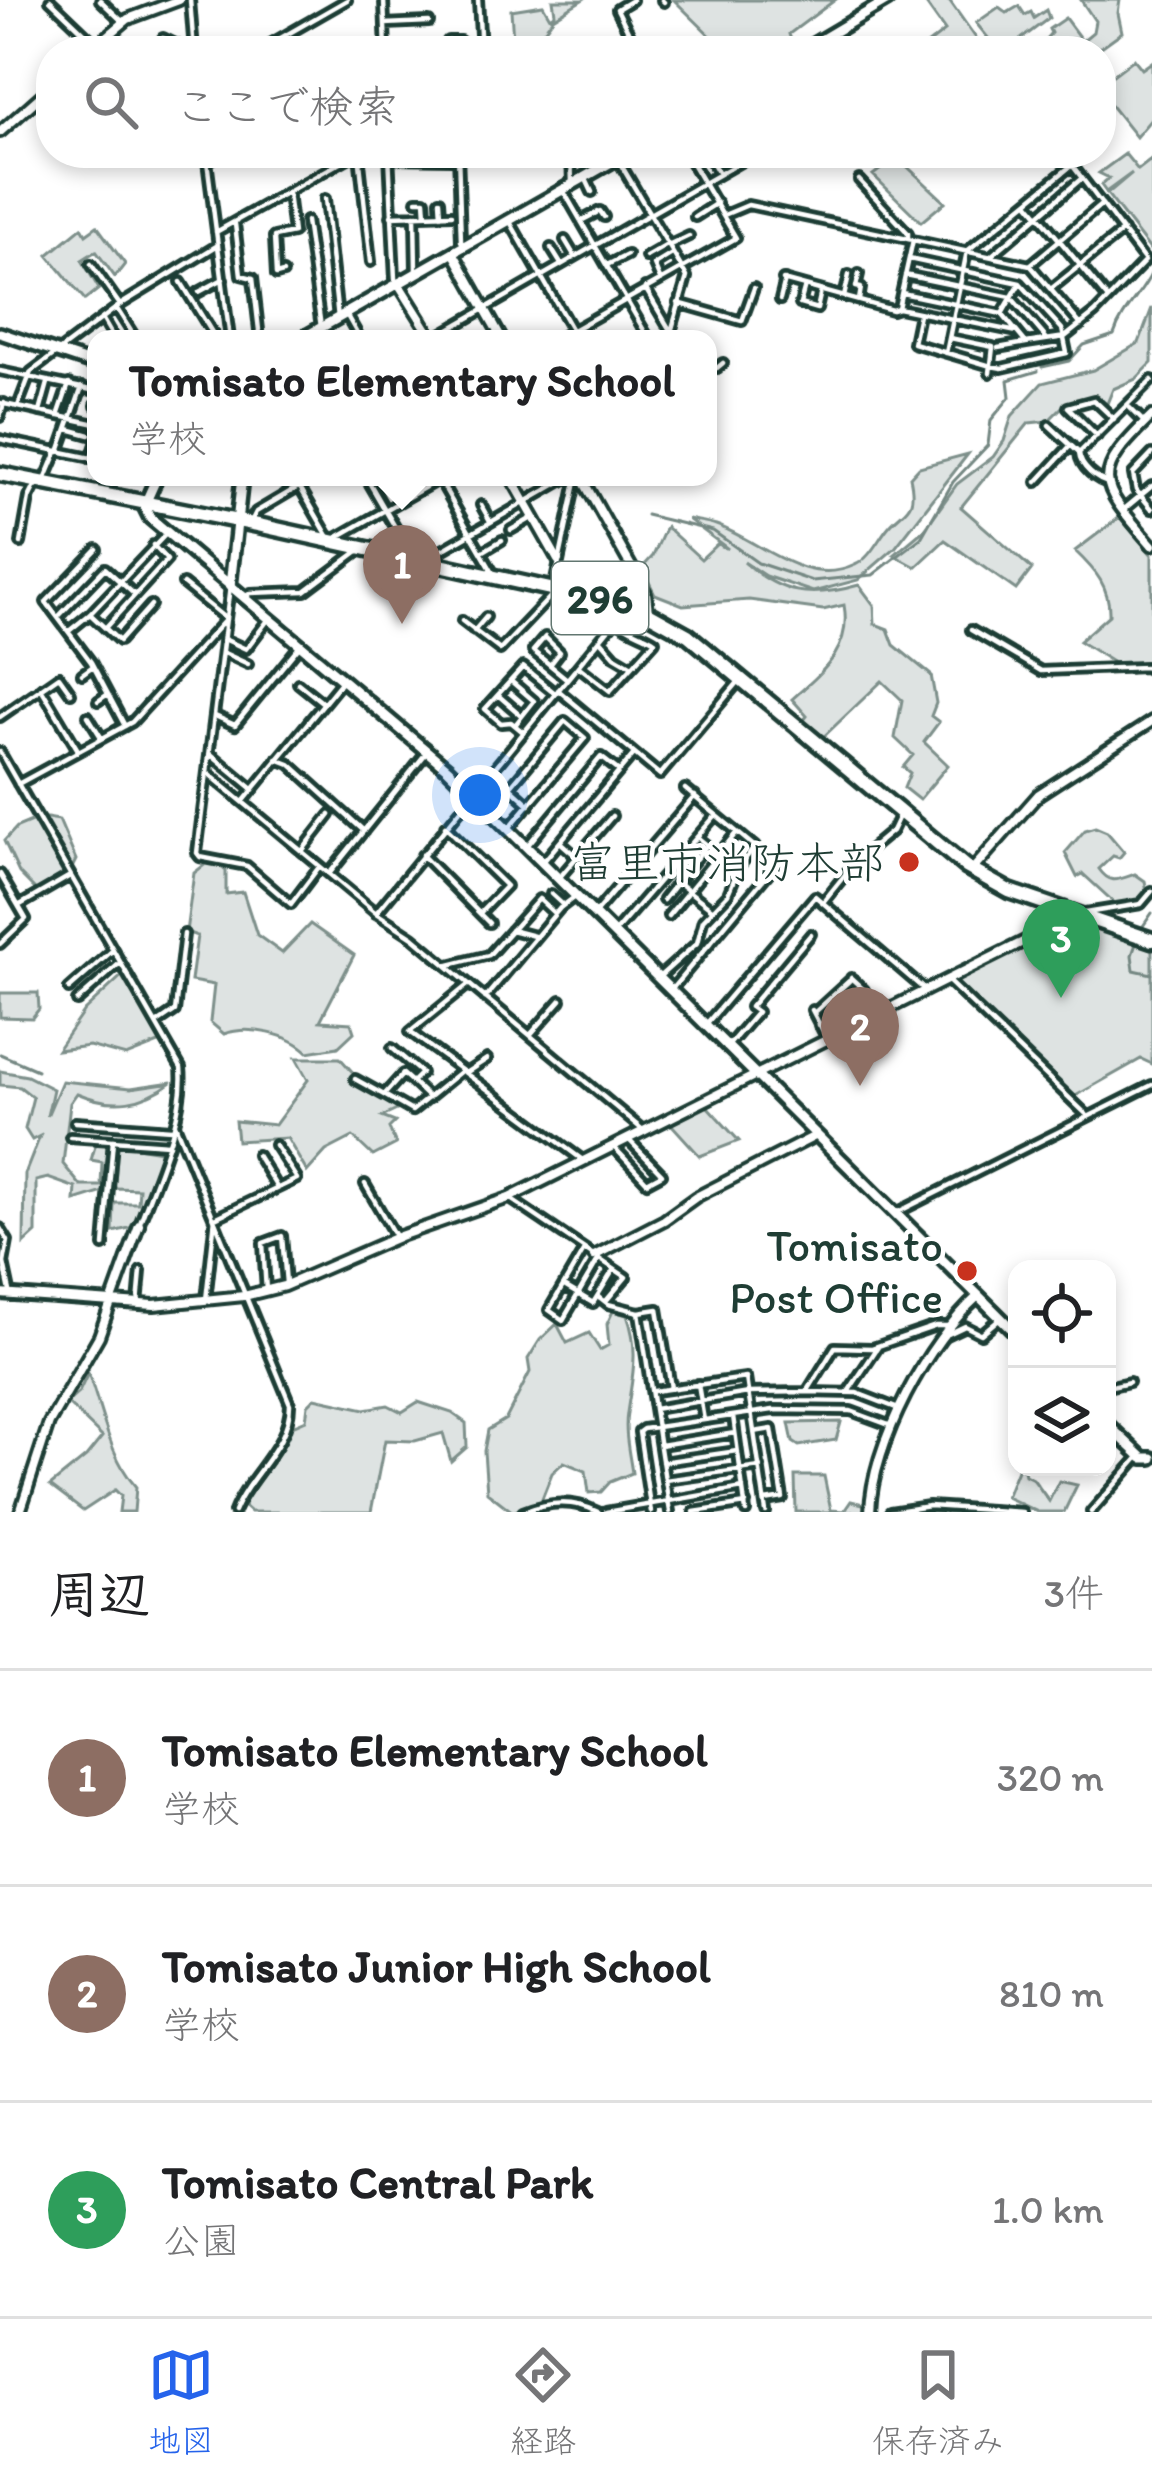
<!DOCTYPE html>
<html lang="ja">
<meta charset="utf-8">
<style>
:root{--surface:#fff;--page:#f2f2f2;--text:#202124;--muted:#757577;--line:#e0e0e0;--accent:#2563eb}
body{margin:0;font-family:Itim,"Klee One",sans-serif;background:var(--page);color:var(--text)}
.controls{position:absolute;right:36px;bottom:36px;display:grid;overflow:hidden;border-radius:24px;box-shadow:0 6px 18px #0003}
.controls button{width:108px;height:108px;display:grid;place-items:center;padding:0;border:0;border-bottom:3px solid var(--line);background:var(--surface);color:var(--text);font:60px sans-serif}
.you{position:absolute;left:480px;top:795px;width:42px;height:42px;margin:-30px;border:9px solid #fff;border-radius:50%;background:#1a73e8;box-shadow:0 0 0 18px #1a73e833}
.badge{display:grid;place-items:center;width:78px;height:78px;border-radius:50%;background:var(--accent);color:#fff;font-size:39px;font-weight:700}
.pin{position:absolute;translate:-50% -99px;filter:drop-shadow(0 3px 6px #0008)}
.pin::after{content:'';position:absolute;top:63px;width:42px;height:36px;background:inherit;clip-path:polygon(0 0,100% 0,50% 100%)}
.popup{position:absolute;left:87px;top:330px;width:630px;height:156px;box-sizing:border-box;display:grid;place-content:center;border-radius:24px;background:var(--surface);filter:drop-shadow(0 3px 9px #0005);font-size:39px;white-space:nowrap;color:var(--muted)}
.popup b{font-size:45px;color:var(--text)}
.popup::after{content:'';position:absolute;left:50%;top:100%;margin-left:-24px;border:24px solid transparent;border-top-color:var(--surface)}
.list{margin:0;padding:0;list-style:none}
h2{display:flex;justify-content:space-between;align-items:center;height:156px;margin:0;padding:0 48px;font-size:51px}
h2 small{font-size:39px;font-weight:400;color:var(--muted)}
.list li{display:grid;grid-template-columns:78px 1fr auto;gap:36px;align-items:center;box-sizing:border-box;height:216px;padding:0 48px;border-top:3px solid var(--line)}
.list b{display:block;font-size:45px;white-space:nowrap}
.list p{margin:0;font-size:39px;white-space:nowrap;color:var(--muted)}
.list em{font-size:39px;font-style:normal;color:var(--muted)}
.icon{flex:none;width:66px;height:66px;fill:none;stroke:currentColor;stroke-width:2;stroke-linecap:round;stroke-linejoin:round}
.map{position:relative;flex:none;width:1152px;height:1512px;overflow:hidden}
.search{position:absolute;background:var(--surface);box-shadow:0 6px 18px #0003;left:36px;right:36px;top:36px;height:132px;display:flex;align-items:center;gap:30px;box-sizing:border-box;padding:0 42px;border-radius:48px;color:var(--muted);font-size:45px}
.sheet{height:804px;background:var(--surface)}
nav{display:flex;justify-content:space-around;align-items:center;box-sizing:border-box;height:168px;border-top:3px solid var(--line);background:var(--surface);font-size:33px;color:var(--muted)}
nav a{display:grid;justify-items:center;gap:6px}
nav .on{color:var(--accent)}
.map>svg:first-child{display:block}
</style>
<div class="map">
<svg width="1152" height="1512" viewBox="0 0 1152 1512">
<rect width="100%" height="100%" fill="#fff"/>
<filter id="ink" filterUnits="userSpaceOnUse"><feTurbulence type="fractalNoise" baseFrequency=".00833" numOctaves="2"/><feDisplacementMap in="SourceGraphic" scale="24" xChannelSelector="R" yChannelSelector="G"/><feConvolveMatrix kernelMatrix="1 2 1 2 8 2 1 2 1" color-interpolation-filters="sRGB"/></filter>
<g filter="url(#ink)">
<path fill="#dee3e2" stroke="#7e908b" stroke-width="3" d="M553,0H582L553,18L542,33L513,40L511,10L543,5L550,17L555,13Z
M674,0H835L789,34L792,43L775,51H726Z
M923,0H949L985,51H925L923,48L945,31Z
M1081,0H1120L1118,13L1122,32L1097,50L1083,44L1082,51H1050L1043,42L1051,33L1049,29L1065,18L1082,41L1093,32L1095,21Z
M1019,6L1025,15L1031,12L1034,18L1046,10L1049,18L1008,49L993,44L976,23L999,7L1007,13Z
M1134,59L1142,69L1152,62V118L1136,137L1101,93V68L1113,75Z
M1125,154L1138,170L1152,159V252L1107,194L1132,173L1106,192L1101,185L1109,178L1099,173Z
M897,157L945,202L921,222L873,175Z
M97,226L125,264L115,277L96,251L82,260L99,289L85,300L48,255L82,227L86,234Z
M1152,308V363L1136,379L1113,389L1106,406L1095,397L1064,405L1048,421L1029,423L961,507L1032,569L1016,590L945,540L916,567L894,555L924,530L957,484L993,457L1004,441L1012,416L1042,383L1093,370L1139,343Z
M968,454L895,548L858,580L813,592L765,576L744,562C782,595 810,599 859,585L874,605L875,624L888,629L894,645L931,675L936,703L931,716L939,722L924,742L948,765L919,800L904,788L910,773L903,767L913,755L895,738L902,700L882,681L819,741L800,725L807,716L792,699C822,672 852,650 844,605L823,610L749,600L683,605L655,594L642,568L653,556L666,527L701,559L717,544L728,549L688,519C697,521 707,522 716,525C759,540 805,589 855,565C869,559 877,542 886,530C903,507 918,513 910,477L919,467Z
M1120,517L1152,555V668L1148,665L1130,673L1079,641L1109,615C1110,587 1096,571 1075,551Z
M41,817L59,820L76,860L71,870L37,891L19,873L4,841L17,827Z
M1095,827L1107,832L1124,852L1119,858L1113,856L1099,869C1110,885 1118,880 1135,874L1145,881L1147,891L1137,900L1118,906L1083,874L1077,877L1065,853L1085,830Z
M212,859L226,871V894L243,892L257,935L282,953L310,924L354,955L320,1021L351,1023L354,1032L338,1047L308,1052C290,1034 249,1025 224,1034L210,1022L214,985L191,981L197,936L186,932L194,873Z
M1074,919L1152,943V1064L1141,1059L1072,1098L953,981Z
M125,973L164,1041L126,1056L89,1046L57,1050L84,1011Z
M0,993H38L39,1009L32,1018L0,1017Z
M296,1058H340L357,1077L359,1087L399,1109L382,1117L395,1122L389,1128L396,1144L373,1156L353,1137L326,1151L307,1172L287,1138L237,1141L235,1121L275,1125L308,1080Z
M0,1071L27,1076L53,1089L47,1116L62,1081L131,1088L172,1082C144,1103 114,1109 77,1093L70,1103L63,1164L81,1186H101L102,1162L91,1160L96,1143L109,1145L107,1185L115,1181L118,1144L161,1151L137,1226L113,1232L114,1203H138L139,1189L116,1188L75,1201L76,1188L48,1178L36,1181V1233L24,1244L25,1174L40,1136L32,1140L25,1129L33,1097L20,1087L0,1085Z
M707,1106L739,1141L700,1156L671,1124Z
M613,1311L627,1315C640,1351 632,1377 627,1413C624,1432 629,1453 632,1473L610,1482L601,1492L589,1493L586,1471L564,1462L552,1473L541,1501L513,1512L487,1492L484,1451L488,1430L506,1419L530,1372L528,1359L540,1340L557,1324L567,1343L589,1333L600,1350L609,1345L607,1324Z
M88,1373C102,1410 109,1456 136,1487L134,1512H119L121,1496L115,1490L83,1511L50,1486L86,1457L102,1437L67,1403L79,1392Z
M315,1398L365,1409L388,1405L402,1412L418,1402L452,1413L466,1423L467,1447L451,1461L443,1433L415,1441L385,1440L371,1512H250L242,1505L276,1457L275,1453L290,1427L306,1420L308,1405Z
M841,1422L836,1440L799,1446L793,1442L789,1423Z
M1018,1467H1023L1025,1475L1033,1479L1049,1501L1059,1481L1077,1485L1064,1512H1038L1006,1497Z
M795,1476H824L831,1510L844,1511L851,1501L867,1505L866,1512H796Z"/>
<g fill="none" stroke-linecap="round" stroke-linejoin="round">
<path stroke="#758883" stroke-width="3" d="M1042,367L1069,361L1084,345L1114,335C1122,310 1143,293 1152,272
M646,515L713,531L758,563L812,581L873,575L921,538L953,482L988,445L991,420L1010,397L1008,380L1038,371
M1141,929L1152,913
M1138,938L1132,955L1134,970L1152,974
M0,1054L37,1070"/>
<g stroke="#1f3d34" stroke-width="14">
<path id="minor" d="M50,0L97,45
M100,0L122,21
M190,0L194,51
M384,0L386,51
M478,0L481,51
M632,0L617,9L638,51
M662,0L664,2
M385,24L429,22
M113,36L139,51
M163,38L190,51
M258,51L347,0
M447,51L448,41H460
M516,51L542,45H568L569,51
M206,153L230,339
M389,153L395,279L398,283
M458,153L461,241L465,245
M571,153L572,183
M707,153L719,174
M359,154L371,262
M389,158L452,159L463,153
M617,158L687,277L669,339
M207,162L220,154
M585,177L592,192
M859,180L908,233V239
M563,190L649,339
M325,199L338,318
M417,200H425L426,215
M440,200L441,215
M1028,202L1108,299
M415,215L416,270
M724,215L748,205L1030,265L1081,325
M391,216L452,214
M695,217L717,203
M509,220L577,339
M306,221L321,327
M581,221L600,211L604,217
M235,224L241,275L253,278L260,339
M216,232L357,153
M565,240L574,255
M913,240L898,308L1017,332
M668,246L689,236
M551,248L561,264
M991,256L1082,178
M646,257L667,245
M909,259L1020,283L1062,329L1067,353L1002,368L991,366L913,343L919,314
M91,264L120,305
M607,265L627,255
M283,273L276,275L274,237L293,233L288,193
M859,274L856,287L861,288L859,300
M905,275L1011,297L1046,338
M660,279L654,265L672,254
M783,280L892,310L898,308
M181,282L216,339
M1020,283L1002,314L1026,343L1065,337L1095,313L1145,261L1102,204L1030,265
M805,286L800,304L817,309L821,291
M645,288L670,330
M1052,288L1123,231
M199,292L223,279
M902,293L1002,314
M844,297L849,275
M780,300L785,280
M678,303L742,321L754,288
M117,309L136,339
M346,314L360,339
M103,320L114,339
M434,338L756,153
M950,338L993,347L990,373
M557,339L736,238L686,153
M998,348L1026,343
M946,353L967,251L972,247L1072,165L1101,203
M708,366L717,368L723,363
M0,371L96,391
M0,403L96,424
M1127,405L1144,422
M18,406L31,372L120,305L218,245
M96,406V405
M40,412L48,383
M58,416L69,384
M0,417L4,403
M1049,425L1079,453
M68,429L90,435
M1097,436L1068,407L1094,400L1114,419
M0,439L96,459
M59,452L82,387
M1152,454L1133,474L1136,490L1152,509
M91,459L96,444
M294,477L331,541L443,477
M366,477L409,551L432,556L569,477
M393,477L405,498
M438,477L492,571
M46,478L57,452
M1037,482L1071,445
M1110,483C1097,481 1080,467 1079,453L1152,380
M481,505L490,521
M1122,511L1152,486
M252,520L256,512L315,477
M511,530L532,518
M21,543L29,498L37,482
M97,549L46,602L91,662L125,726
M482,552L502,540
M230,586L197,853L200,857L247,866L291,904L319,867
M244,597L251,593L305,591L361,549
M90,614L119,641L151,605
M58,617L105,568L135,595
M462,621L500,650L552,595L577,477
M105,628L167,560L153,545
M971,630L1041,671L1145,667L1152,671
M69,631L90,614L166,534
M474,631L486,617
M224,639L246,649L268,620
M600,639L615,656L632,666
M222,652L248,664
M550,665L560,652L545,637L533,651L567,679
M578,666L610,691L655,641C643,633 625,629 617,619
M82,674L93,666
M512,682L534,701L515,725
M298,683L323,703
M41,688L78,750
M558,690L660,775L740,680
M499,696L522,716
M98,701L108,694
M88,716L101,737
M215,716L235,725L300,645
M0,717L59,676L71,693
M523,732L511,722L501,723L485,709L523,667L555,693
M0,752L181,1068C186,1114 155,1181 139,1225
M211,754L253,789
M277,759L290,764L364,831
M209,774L376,913L413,937L644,1131
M18,784L132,722L226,619L183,584
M243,802L342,681
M445,826L506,886L480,913
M509,828L585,738L565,721L510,787L530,805
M560,842L577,857
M527,846L601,757L619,771
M302,851L330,815
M422,855L489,923
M717,855L736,871
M543,862L634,754
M0,874L26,919L0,944
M329,874L427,752
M559,878L612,816
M677,882L707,845L697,837
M551,894L563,905
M663,900L677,882L712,909
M823,902L856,861L892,831L900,814
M20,905L70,876
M376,913L623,611
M595,913L695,796
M1086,913L1141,904L1152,891
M668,916L737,832
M511,930L534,936
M614,933L715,816
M449,965L489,955L539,899L555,914
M659,977L697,943L703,920L728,894L740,865L755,847L685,789
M948,981L1086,1114
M469,984L410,1032L584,1161
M69,989L113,950
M671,990L776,864
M485,998L560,908L577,895
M77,1001L120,963
M812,1010L826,1037
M814,1013L849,981
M707,1023L815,896L926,991
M156,1024L175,1011L184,934
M819,1025L868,1000L864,990L851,978
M530,1035L561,1000
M728,1046L757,1012L750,1007L811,934
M467,1072L487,1059
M355,1079L384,1095L403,1074L412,1082L421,1073L392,1048
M412,1082L429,1098
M384,1095L412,1111L461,1071
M75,1122L171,1129
M175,1124L290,1404C290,1447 249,1474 234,1512
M70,1137L168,1144
M613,1146L647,1182L662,1174L629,1140
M257,1155L276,1186
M365,1184L395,1236
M509,1198L626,1277L606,1301
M896,1213L1152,1085
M0,1228L8,1241L4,1263L11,1296
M104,1246L113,1140
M584,1250L549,1310L563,1320L598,1260
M566,1287L593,1303L614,1269
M266,1291L263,1243L282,1236L286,1283
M598,1296L608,1304L639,1312L670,1512
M206,1300L215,1218L297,1179L275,1145
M138,1304L141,1271
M639,1312L658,1309L671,1388
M946,1335L965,1326L981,1334L1000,1318
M698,1384L704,1420
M1107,1387L1129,1382
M654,1391L746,1378L766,1512
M807,1392L835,1347L872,1348L936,1326H947
M848,1392L878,1347
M654,1409L748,1393L807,1392L857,1393L896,1408
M733,1416L746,1512
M754,1432L772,1429L783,1498L765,1501
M660,1445L735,1433
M662,1462L737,1451
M665,1480L760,1467
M523,1512C550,1501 573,1500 598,1512
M606,1512L743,1488
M651,1512L639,1432L643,1429L773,1410L851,1411L889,1425
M694,1512L746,1504
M890,1512L929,1506L1022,1512
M1091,1512L1140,1456"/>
</g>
<g stroke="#1f3d34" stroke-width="16">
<path id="tertiary" d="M90,51L128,19L179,0
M0,132L51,87
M453,252L502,339
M398,283L433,339
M1152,416C1090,476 1097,482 1152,545
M511,477L558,560
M581,477L646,593L648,612
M973,869L1039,794L1152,721
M594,1256L664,1220L696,1197L817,1135
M0,1294L154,1305L244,1296L284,1286L400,1236L509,1198L1077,915
M20,1512L49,1423L99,1336L139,1225
M870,1512C872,1443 928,1341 978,1296"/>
</g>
<g stroke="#1f3d34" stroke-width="18">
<path id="secondary" d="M802,51L888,0
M0,333L96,365
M301,339L627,153
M157,477L144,506L150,518L448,769L1017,1334
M230,586L242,477
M1107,1424L1143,1458H1152"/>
</g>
<g stroke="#1f3d34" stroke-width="21">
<path id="trunk" d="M0,474L258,525L641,609L688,635L966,867L1009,891L1152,940"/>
</g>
<use href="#minor" stroke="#fff" stroke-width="4.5"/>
<use href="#tertiary" stroke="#fff" stroke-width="8"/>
<use href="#secondary" stroke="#fff" stroke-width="9"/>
<use href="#trunk" stroke="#fff" stroke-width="12"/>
</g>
</g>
<g fill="#c8321e" stroke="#fff" stroke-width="4.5">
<circle cx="909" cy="862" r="12"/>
<circle cx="967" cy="1271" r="12"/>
</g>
<g text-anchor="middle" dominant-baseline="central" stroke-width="9" stroke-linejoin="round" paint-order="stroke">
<rect fill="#fff" stroke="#627771" stroke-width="3" x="552" y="562" width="96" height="72" rx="9"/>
<g font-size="42" font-weight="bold" fill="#1f3d34">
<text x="600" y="598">296</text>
</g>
<g font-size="45" fill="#1f3d34" stroke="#fff" text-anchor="end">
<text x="885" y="862">富里市消防本部</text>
<text x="943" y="1245">Tomisato<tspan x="943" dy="52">Post Office</tspan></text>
</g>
</g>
</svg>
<div class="controls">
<button><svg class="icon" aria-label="locate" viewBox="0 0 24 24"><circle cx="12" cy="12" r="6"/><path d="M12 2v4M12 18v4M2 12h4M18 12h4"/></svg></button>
<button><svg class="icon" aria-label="layers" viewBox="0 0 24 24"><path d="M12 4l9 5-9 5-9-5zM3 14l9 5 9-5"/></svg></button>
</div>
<div class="you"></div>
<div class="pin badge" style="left:402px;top:624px;background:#8d6e63">1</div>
<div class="popup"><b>Tomisato Elementary School</b>学校</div>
<div class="pin badge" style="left:860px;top:1086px;background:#8d6e63">2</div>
<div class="pin badge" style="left:1061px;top:998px;background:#2e9e5b">3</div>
<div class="search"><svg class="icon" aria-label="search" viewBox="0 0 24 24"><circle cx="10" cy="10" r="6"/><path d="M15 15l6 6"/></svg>ここで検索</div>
</div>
<section class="sheet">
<h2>周辺<small>3件</small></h2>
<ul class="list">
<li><span class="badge" style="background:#8d6e63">1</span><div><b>Tomisato Elementary School</b><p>学校</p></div><em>320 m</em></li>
<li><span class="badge" style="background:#8d6e63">2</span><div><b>Tomisato Junior High School</b><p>学校</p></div><em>810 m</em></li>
<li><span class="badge" style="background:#2e9e5b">3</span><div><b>Tomisato Central Park</b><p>公園</p></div><em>1.0 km</em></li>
</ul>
</section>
<nav>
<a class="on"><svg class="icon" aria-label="map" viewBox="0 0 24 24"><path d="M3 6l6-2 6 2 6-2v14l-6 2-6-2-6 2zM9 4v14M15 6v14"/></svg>地図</a>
<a><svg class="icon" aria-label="directions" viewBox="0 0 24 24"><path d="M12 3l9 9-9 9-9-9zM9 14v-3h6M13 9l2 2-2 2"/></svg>経路</a>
<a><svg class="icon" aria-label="saved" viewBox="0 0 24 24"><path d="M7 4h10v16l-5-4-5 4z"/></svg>保存済み</a>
</nav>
